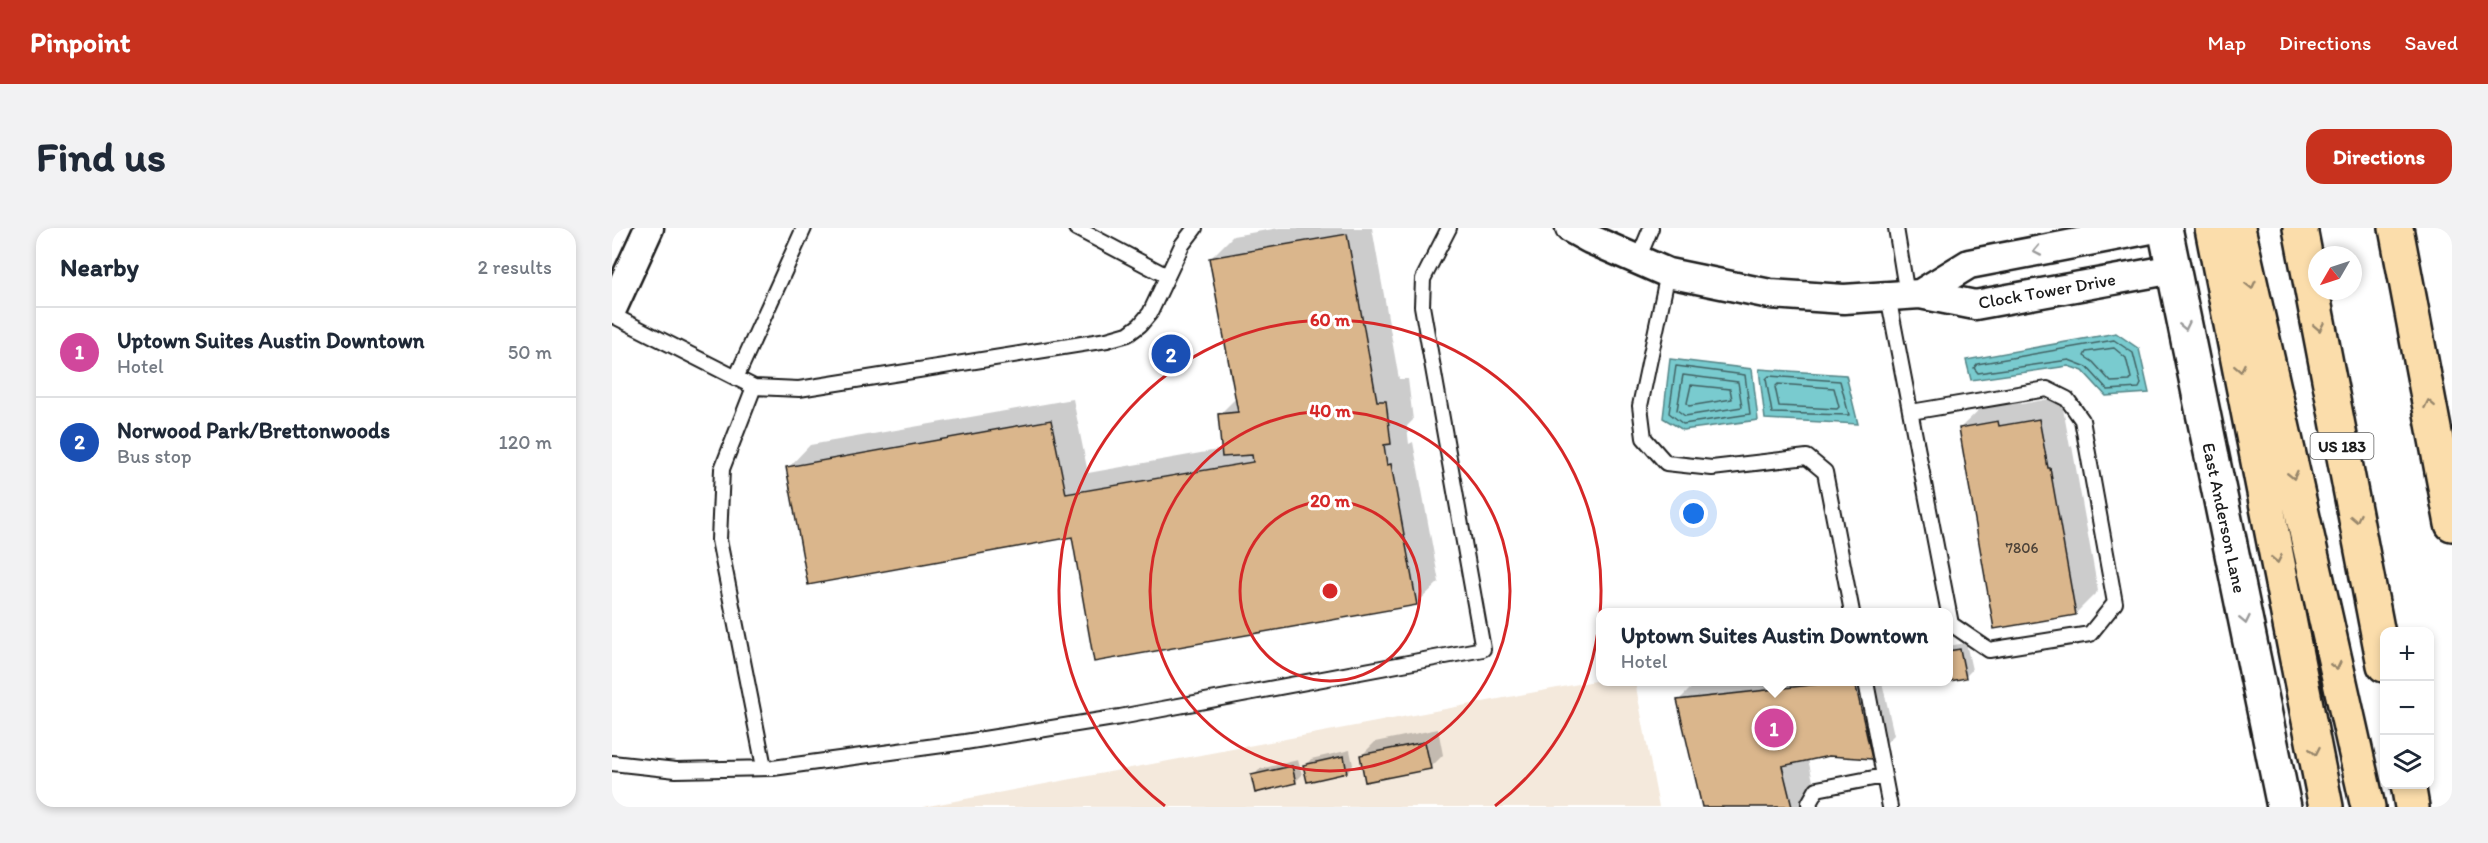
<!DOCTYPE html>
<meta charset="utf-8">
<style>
:root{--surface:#fff;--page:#f2f2f3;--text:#1f2937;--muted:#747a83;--line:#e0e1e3;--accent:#c8321e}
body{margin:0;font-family:Itim,sans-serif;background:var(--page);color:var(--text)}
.controls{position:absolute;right:18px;bottom:18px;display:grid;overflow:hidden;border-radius:12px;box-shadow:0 3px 9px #0003}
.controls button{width:54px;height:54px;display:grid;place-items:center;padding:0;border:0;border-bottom:2px solid var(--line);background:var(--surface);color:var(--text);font:30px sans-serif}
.compass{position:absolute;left:1696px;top:18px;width:54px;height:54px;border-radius:50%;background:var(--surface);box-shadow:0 3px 9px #0003;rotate:231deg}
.you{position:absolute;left:1082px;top:286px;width:21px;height:21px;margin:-15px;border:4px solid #fff;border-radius:50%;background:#1a73e8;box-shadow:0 0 0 9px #1a73e833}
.badge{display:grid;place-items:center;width:39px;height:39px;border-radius:50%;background:var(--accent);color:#fff;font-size:20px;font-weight:700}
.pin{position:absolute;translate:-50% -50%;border:3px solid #fff;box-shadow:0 2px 6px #0006}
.popup{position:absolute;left:984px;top:380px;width:357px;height:78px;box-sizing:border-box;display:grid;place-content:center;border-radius:12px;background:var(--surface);filter:drop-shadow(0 2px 4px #0005);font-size:20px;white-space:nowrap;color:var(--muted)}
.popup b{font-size:22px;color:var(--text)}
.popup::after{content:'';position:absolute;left:50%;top:100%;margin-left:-12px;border:12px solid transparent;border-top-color:var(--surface)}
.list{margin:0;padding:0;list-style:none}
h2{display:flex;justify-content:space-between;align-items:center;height:78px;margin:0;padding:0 24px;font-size:26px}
h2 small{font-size:20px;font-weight:400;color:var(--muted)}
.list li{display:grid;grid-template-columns:39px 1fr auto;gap:18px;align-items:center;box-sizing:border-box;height:90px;padding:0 24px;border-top:2px solid var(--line)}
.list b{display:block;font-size:22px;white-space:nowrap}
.list p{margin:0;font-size:20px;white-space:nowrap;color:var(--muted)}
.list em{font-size:20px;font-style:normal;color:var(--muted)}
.icon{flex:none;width:33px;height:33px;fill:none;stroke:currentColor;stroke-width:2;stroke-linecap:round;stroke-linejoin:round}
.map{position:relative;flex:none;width:1840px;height:579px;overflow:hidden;border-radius:18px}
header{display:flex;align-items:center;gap:36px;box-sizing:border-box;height:84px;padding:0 30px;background:var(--accent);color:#fff}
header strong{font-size:28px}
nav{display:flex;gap:33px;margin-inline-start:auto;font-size:21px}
.intro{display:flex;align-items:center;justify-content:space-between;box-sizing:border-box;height:144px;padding:0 36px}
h1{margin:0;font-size:42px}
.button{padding:15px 27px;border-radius:18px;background:var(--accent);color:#fff;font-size:21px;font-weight:700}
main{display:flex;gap:36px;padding:0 36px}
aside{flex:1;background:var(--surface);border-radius:18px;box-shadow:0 3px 9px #0003}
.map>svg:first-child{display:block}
</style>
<header>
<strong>Pinpoint</strong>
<nav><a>Map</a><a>Directions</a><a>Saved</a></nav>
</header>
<div class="intro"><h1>Find us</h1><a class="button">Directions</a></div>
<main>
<aside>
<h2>Nearby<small>2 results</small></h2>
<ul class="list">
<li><span class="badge" style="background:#d1479c">1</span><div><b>Uptown Suites Austin Downtown</b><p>Hotel</p></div><em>50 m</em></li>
<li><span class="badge" style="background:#1a4fb4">2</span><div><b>Norwood Park/Brettonwoods</b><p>Bus stop</p></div><em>120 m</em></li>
</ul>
</aside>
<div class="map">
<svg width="1840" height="579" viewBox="0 0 1840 579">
<rect width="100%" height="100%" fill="#fff"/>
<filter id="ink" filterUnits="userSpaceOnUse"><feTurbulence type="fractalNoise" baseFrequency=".0167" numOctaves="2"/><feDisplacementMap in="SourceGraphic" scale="12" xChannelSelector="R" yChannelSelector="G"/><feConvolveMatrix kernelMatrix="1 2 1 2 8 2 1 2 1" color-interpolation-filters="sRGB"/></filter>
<g filter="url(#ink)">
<path fill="#f4e9dc" d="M988,452L1023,454L1047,579H311Z"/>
<path fill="#79cbcf" stroke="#548587" stroke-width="1.5" d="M1504,105L1527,121L1537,165L1494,168L1471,143L1456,138L1359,152L1354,132Z
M1058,131L1140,141L1146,192L1071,202L1051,190Z
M1147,141L1234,147L1246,196L1153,191Z"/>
<path fill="#0003" d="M667,0H760L787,151H796L801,192L795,198L797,216L801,214L827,354L804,376L461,308L176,240L198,217L461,171L476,245L611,221L607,187L624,170L599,30L621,8Z
M1449,169L1458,219L1460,218L1486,363L1463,386L1348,200L1371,178L1408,171L1409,176Z
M1354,415L1360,442L1353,449L1336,452V418Z
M1085,454H1270L1282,507L1260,529L1217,527L1196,531L1207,579H1091L1067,472Z
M826,501L831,527L818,540L749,528L763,514Z
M738,522L741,537L735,544L693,538L699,531Z
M686,532L690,547L683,554L641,548L648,541Z"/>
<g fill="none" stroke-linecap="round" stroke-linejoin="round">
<path stroke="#416264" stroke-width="1.5" d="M1502,112L1521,125L1529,156L1527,160L1496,162L1475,139L1457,132L1366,145L1362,140L1365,136Z
M1502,120L1514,130L1519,150L1518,153L1499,154L1481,134L1472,128L1474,124Z
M1064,138L1133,147L1138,186L1071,196L1057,185Z
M1071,147L1126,154L1130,179L1073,188L1065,182Z
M1157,148L1228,153L1237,187L1160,185L1154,151Z
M1166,156L1222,160L1227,179L1225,181L1167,178L1163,159Z
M1079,157L1118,161L1120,171L1077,178L1075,175Z"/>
</g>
<path fill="#dab68c" stroke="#1c1c1c" stroke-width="1.5" d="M735,6L765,173H774L779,216L772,217L775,237L779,236L805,377L482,434L460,309L196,357L174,239L439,192L454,266L641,234L640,227L610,229L606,186L626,184L597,30Z
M1427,191L1436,240H1438L1464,387L1382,401L1347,200L1386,193L1387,198Z
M1348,421L1354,450L1333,454H1336V423Z
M1226,454H1243L1260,531L1217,528L1170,538L1180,579H1090L1065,472Z
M813,514L819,541L753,554L748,527Z
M732,528L735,545L695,554L691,537Z
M680,538L684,555L643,565L639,547Z"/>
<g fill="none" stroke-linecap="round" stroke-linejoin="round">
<g stroke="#1c1c1c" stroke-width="18">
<path id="lane" d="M464,0L555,48
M1284,0L1295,67
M1026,31L1039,0
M1056,45L1028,178L1032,210L1054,235L1100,240L1195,229L1213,244L1240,384
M1276,68L1339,396L1377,422L1478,406L1503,375L1470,192L1455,171L1435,161L1299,184
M0,87L142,159L187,161L495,112L516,106L528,97L538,85L570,17L583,0
M124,150L192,0
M142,159L110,241L107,312L152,539
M1254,454L1278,579
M0,535L64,542L161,540L353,514L508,489L871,421L810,78L811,51L837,0
M1198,579L1197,575L1205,561L1272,548"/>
</g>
<g stroke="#1c1c1c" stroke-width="33">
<path id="street" d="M958,0L978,11L1056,45L1158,66L1232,71L1308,66L1363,77L1562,41
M1308,66L1357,36L1544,0
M0,81L37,0"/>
</g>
<g stroke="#1c1c1c" stroke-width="38">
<path id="secondary" d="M1553,0L1672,579"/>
</g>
<g stroke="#1c1c1c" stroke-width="38">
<path id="highway" d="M1600,0L1714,579
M1626,0L1756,579
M1688,0L1772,437
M1784,0L1840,296
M1796,556L1800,579"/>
</g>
<use href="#lane" stroke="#fff" stroke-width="14"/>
<use href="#street" stroke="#fff" stroke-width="28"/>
<use href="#secondary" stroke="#fff" stroke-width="33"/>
<use href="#highway" stroke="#fbddab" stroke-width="33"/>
</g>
<defs><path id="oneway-chevron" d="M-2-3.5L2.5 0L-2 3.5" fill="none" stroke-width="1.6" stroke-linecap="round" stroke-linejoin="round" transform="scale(1.5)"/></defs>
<g stroke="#999">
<use href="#oneway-chevron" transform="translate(1425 23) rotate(169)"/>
<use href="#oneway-chevron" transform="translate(1573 98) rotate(78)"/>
<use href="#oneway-chevron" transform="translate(1633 392) rotate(78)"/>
</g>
<g stroke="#97866b">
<use href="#oneway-chevron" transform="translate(1639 57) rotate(77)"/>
<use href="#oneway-chevron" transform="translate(1707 99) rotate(79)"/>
<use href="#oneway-chevron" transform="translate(1628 140) rotate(79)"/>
<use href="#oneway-chevron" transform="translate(1817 176) rotate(-101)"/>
<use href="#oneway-chevron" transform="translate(1681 247) rotate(77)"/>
<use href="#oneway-chevron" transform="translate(1744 290) rotate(79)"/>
<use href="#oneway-chevron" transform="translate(1665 331) rotate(79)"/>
<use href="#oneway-chevron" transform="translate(1724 438) rotate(77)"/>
<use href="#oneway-chevron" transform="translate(1703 523) rotate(79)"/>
</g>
</g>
<g fill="none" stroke="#d62828" stroke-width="3">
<circle cx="718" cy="363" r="90"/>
<circle cx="718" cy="363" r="180"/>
<path d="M553 578A271 271 0 1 1 883 578"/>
</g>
<g text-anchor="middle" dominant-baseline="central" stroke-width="6" stroke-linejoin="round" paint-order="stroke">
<g font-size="15" fill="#4c4238">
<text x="1410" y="320">7806</text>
</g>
<rect fill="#fff" stroke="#606060" stroke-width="1.5" x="1698.5" y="205" width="63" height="26" rx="4.5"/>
<g font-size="16" font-weight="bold" fill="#1c1c1c">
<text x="1730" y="218">US 183</text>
</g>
<g font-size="18" fill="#1c1c1c" stroke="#fff">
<text transform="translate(1435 63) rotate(-10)">Clock Tower Drive</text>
<text transform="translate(1612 290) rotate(78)">East Anderson Lane</text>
</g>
</g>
<circle cx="718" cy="363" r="9" fill="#d62828" stroke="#fff" stroke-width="3"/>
<g font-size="18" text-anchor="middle" font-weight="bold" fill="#d62828" stroke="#fff" stroke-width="6" stroke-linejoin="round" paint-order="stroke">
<text x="718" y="98">60 m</text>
<text x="718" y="189">40 m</text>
<text x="718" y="279">20 m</text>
</g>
</svg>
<div class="controls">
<button>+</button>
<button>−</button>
<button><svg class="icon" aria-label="layers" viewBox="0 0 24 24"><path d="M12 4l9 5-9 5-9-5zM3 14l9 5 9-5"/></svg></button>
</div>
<svg class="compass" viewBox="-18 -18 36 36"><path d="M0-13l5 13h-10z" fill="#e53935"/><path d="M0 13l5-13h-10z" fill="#747a83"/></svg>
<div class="you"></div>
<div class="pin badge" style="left:1162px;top:500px;background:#d1479c">1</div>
<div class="popup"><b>Uptown Suites Austin Downtown</b>Hotel</div>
<div class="pin badge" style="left:559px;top:126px;background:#1a4fb4">2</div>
</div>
</main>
